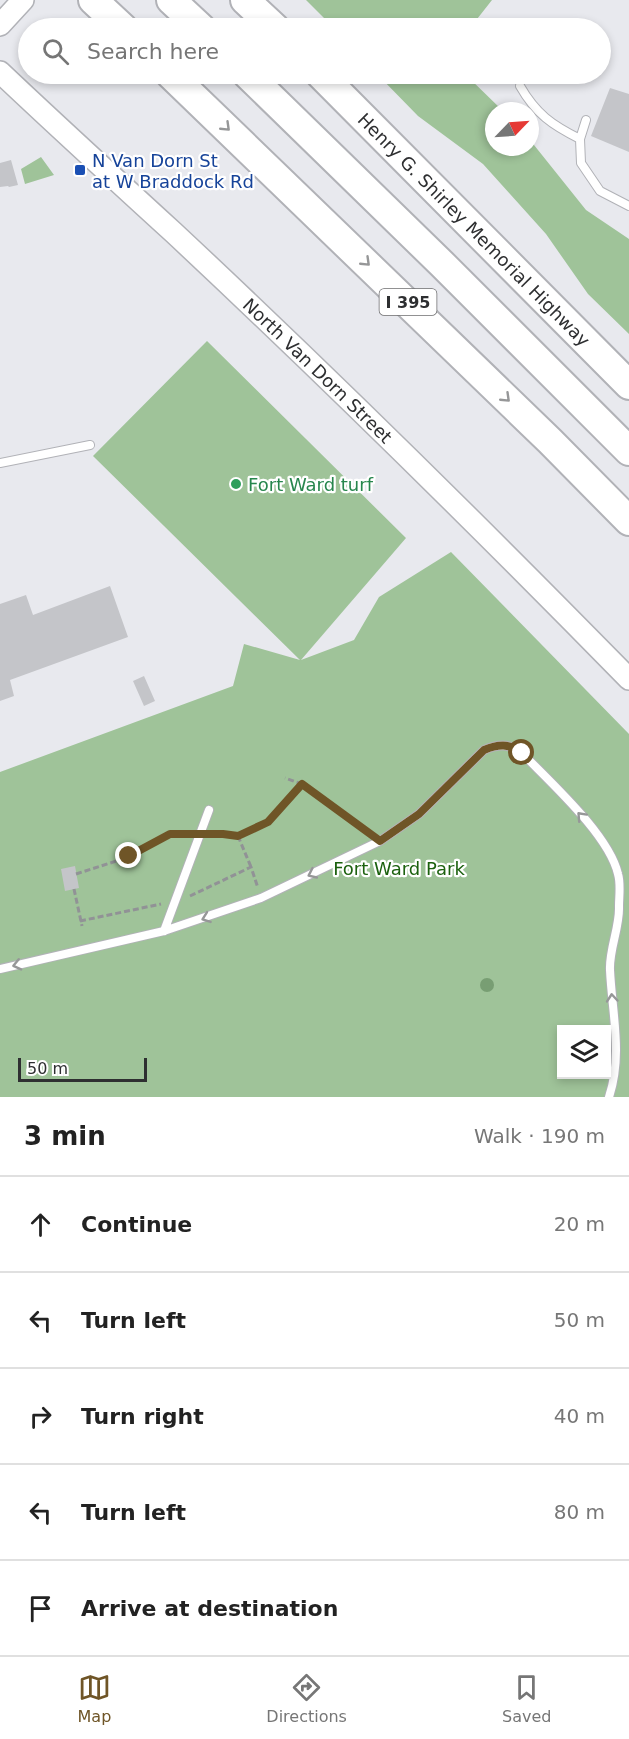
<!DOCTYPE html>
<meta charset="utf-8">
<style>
:root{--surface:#fff;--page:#f2f2f2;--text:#222;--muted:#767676;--line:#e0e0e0;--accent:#6f5527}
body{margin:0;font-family:"DejaVu Sans",sans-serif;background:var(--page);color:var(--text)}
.controls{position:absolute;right:18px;bottom:18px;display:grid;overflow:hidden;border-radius:0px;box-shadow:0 3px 9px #0003}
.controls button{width:54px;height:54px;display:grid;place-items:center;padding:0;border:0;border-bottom:2px solid var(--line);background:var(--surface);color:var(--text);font:30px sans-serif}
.compass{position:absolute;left:485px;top:102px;width:54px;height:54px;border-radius:50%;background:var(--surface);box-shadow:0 3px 9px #0003;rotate:65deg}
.scale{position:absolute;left:18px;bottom:15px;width:129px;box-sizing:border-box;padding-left:6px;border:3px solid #2e2f31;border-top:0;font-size:16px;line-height:21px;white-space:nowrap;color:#2e2f31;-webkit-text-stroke:4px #fff;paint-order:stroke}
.stop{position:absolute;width:18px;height:18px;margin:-14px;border:4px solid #6f5527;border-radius:50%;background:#fff}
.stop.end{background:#6f5527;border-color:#fff;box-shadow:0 2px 6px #0008}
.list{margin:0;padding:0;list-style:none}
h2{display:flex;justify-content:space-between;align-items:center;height:78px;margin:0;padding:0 24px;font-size:26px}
h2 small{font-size:20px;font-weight:400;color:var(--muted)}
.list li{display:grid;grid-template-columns:39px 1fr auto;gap:18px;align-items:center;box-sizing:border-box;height:96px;padding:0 24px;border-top:2px solid var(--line)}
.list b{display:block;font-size:22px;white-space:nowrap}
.list em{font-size:20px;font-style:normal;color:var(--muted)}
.icon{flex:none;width:33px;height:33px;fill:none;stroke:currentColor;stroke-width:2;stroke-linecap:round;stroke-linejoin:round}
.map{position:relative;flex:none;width:629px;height:1097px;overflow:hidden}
.search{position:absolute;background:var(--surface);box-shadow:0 3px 9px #0003;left:18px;right:18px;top:18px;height:66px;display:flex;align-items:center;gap:15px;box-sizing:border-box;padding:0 21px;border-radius:33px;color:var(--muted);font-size:22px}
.sheet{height:558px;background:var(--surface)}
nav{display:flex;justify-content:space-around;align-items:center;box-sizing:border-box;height:84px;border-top:2px solid var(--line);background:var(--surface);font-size:16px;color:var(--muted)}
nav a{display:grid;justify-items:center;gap:3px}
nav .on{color:var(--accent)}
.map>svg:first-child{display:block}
</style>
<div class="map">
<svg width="629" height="1097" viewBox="0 0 629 1097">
<rect width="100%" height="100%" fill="#e8e9ee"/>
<path fill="#9fc399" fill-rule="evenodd" d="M306,0H492L470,28H334Z
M377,74H465L503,111H494V147H530V140L586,210L629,239V334L588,294L546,234L483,164L418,116Z
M41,157L54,175L25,184L21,169Z
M207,341L406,538L301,660L354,640L379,597L451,552L629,734V1097H0V772L233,686L244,644L300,660L93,456ZM562,1030H606V1074H562Z"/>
<path fill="#c4c5c9" d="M610,88L629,94V152L591,136Z
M11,160L18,185L9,187L8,186L0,187V163Z
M110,586L128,637L10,680L14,696L0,701V604L26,595L33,615Z
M144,676L155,701L144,706L133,681Z
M75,866L79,888L65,891L61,869Z"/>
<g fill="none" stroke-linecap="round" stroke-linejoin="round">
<g stroke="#b1b2b7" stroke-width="10">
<path id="service" d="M520,86C536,114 552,125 580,139L581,163L600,191L629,206
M580,139L586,120
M0,463L90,445
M164,931L209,810
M0,969L164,931L261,898L380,841L419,814L484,750C498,744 509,743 522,753C551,783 609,835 618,874C621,884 619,896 619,906C620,927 609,949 610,970C612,1013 623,1055 609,1097"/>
</g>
<g stroke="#b1b2b7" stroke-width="24">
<g id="secondary">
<path d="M0,25L23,0"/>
<path id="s1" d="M0,72C57,126 115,179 173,232C328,377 480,527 629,679"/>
</g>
</g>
<g stroke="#b1b2b7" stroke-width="32">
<g id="motorway">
<path d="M93,0L123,28"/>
<path d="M171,0L201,28"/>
<path d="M245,0L275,28"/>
<path d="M170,74L550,441L629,521"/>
<path d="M247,74L442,264L629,451"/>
<path id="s2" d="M320,74L629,385"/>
</g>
</g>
<path stroke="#919296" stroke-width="3" stroke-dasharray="6 3" stroke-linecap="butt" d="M302,784L369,833
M214,833L238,836L268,822L302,784L285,778
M238,836L251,867
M76,874L129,857L170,834L189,833
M74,889L82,926
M190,896L251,867L258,888
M80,921L161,904"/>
<use href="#service" stroke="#fff" stroke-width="8"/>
<use href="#secondary" stroke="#fff" stroke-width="21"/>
<use href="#motorway" stroke="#fff" stroke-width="28"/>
</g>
<circle fill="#789e73" cx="487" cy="985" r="7"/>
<defs><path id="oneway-chevron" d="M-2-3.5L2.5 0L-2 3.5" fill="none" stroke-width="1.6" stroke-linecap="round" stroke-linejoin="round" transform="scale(1.5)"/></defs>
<g stroke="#969798">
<use href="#oneway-chevron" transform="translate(226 127) rotate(44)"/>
<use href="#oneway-chevron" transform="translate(366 262) rotate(44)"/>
<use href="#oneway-chevron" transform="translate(506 398) rotate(44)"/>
<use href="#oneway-chevron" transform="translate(581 816) rotate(-133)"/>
<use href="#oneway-chevron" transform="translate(312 874) rotate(155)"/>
<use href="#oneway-chevron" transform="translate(206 918) rotate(160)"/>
<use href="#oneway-chevron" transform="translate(17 965) rotate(167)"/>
<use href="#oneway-chevron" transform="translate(612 998) rotate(-95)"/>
</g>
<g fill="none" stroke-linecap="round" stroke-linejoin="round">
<path stroke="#6f5527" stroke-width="8" d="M129,856L170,834H223L238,836L268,822L302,784L380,841L419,814L484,750C498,744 509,743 522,753"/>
</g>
<rect fill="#1a4fb4" stroke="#fff" stroke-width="2" x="74" y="164" width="12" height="12" rx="3"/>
<circle fill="#2e9e5b" stroke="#fff" stroke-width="2" cx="236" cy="484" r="6"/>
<g text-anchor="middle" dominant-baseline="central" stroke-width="4.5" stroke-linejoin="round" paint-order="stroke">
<rect fill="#fff" stroke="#6d6d6f" stroke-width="1.5" x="379.5" y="289" width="57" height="26" rx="4.5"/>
<g font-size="16" font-weight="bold" fill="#2e2f31">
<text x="408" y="302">I 395</text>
</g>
<g font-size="18" fill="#164399" stroke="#fff" text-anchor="start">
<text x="92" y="160">N Van Dorn St<tspan x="92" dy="21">at W Braddock Rd</tspan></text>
</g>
<g font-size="18" fill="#2e2f31" stroke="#fff">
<text stroke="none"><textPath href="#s2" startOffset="219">Henry G. Shirley Memorial Highway</textPath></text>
<text stroke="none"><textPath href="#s1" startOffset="436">North Van Dorn Street</textPath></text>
</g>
<g font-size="18" fill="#27864d" stroke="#fff" text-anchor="start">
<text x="248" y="484">Fort Ward turf</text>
</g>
<g font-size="18" fill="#1c610f" stroke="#fff">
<text x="399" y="868">Fort Ward Park</text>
</g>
</g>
</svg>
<div class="controls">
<button><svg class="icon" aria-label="layers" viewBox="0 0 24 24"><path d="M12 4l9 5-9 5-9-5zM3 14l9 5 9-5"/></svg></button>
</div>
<svg class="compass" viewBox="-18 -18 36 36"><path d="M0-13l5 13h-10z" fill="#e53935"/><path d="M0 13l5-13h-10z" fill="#767676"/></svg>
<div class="scale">50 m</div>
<div class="stop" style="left:522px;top:753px"></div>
<div class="stop end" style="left:129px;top:856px"></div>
<div class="search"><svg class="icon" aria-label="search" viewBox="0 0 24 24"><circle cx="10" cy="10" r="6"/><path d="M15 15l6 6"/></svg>Search here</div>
</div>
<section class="sheet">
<h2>3 min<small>Walk · 190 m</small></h2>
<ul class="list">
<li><svg class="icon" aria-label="ahead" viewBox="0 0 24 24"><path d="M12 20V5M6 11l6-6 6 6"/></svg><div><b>Continue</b></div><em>20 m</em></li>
<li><svg class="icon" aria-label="left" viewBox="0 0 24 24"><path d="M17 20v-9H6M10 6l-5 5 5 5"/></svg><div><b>Turn left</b></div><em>50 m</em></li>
<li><svg class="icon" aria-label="right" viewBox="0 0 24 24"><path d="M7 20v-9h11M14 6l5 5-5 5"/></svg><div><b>Turn right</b></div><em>40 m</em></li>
<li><svg class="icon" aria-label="left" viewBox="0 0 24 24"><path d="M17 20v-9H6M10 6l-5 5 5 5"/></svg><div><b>Turn left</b></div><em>80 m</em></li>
<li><svg class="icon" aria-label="arrive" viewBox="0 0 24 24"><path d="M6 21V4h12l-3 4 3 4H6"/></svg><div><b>Arrive at destination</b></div></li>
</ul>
</section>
<nav>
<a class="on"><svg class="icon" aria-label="map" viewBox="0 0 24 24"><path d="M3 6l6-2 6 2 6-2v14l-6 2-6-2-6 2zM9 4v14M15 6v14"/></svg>Map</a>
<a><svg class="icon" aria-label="directions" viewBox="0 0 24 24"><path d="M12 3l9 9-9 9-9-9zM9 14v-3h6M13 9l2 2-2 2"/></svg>Directions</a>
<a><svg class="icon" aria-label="saved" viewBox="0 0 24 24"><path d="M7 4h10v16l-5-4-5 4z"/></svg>Saved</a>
</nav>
